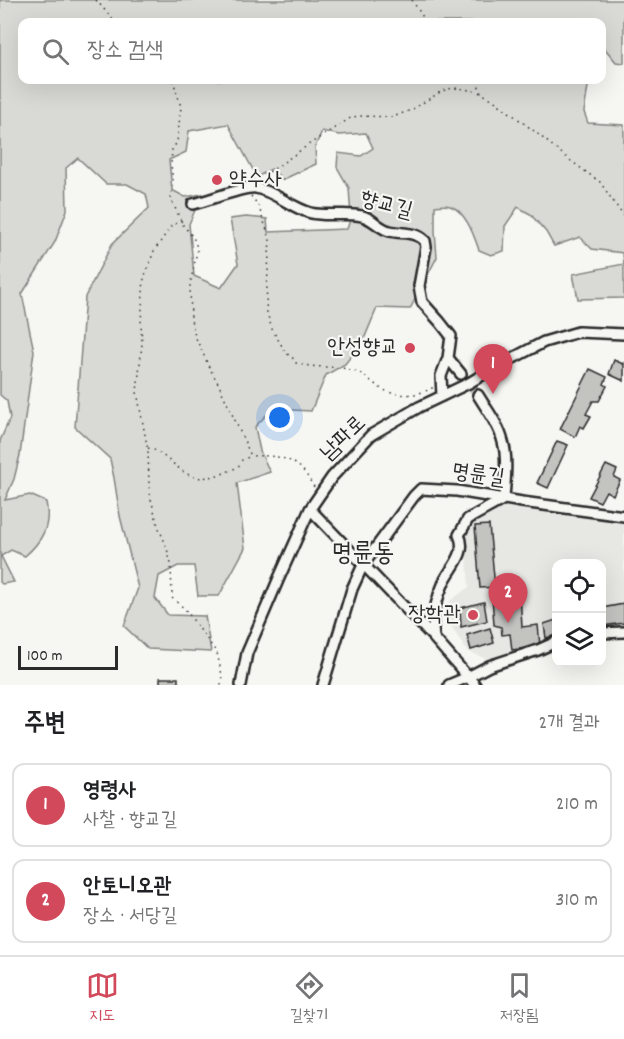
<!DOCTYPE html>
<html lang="ko">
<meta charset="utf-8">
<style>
:root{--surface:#fff;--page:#f6f6f6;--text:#202124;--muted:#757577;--line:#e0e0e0;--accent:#d1495b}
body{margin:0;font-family:Dekko,"Poor Story",sans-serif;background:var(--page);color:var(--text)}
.controls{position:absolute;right:18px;bottom:18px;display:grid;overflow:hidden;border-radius:12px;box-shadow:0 6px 24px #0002}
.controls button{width:54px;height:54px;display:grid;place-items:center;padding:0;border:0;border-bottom:2px solid var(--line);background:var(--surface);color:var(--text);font:30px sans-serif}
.scale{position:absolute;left:18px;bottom:15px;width:100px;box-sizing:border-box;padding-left:6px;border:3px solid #2b2b2b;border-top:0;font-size:16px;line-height:21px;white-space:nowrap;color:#2b2b2b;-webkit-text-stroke:4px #f6f6f2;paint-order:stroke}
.you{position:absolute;left:280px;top:418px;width:21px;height:21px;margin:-15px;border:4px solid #fff;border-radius:50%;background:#1a73e8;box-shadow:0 0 0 9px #1a73e833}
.badge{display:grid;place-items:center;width:39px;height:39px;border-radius:50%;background:var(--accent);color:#fff;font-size:20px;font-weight:700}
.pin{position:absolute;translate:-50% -50px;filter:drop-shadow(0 2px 3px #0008)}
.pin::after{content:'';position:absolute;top:32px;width:21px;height:18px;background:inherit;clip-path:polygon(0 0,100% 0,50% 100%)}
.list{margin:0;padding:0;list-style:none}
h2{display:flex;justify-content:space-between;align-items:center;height:78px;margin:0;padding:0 24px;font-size:26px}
h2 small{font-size:20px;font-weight:400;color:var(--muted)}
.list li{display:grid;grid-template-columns:39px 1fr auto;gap:18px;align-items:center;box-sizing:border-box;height:84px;margin:0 12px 12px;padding:0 12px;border:2px solid var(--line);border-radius:12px}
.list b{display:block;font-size:22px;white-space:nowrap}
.list p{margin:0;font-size:20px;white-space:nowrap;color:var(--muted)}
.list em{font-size:20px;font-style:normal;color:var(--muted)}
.icon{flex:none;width:33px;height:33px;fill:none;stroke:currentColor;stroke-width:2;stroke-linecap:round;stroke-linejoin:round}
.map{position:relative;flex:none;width:624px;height:685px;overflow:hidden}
.search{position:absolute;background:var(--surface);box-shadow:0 6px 24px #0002;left:18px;right:18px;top:18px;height:66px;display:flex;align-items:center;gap:15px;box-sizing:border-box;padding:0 21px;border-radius:12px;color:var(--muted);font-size:22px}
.sheet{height:270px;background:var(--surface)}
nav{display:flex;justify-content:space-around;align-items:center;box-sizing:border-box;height:84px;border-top:2px solid var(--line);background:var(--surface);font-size:16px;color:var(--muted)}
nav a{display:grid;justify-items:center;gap:3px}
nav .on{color:var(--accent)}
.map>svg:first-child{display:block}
</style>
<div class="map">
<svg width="624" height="685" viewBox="0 0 624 685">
<rect width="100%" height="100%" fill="#f6f6f2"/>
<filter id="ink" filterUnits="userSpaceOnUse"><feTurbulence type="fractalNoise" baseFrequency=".0167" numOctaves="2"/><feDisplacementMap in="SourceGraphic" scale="12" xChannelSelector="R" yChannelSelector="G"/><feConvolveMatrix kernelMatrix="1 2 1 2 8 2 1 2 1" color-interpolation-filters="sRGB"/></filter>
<g filter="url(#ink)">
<path fill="#e7e7e3" d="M503,501L624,515V628L602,630V564H556V637L487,659L467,651L447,620L450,601L469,587L464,510H480Z"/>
<path fill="#d9d9d5" stroke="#828280" stroke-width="1.5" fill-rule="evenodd" d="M0,0H624V63L616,62L602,45V22H22V80H589L584,112L588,123L624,125V298L578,299L573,274L624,264L623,253L592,249L580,237L554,246L546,232L532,216V215L518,207L505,226L504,251L491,255L479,250C474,236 466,211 450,206C446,204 439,206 435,206V232L437,257L410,309L377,308L364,339L345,364L326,375L311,411L272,409L255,427L260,451L270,472L237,483L245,548L219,596H198L194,566H178L159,576L155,598L168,615L205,616L211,652L148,649L124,626L138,588L120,516L114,478L110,459L75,427L85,297L112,244L149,208L146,194L127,184H106L78,158L66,168L67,210L55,242L22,294L34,351L20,455L14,479L5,500L30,495L46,502C51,526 42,541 25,556L11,550L1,556L14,582L2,584L0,582V441L10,418L7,401L0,395ZM228,124L257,177L271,169L275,171L282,180L316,164L315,147L322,131L339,135L366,133L373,148L361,156L338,153L337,167L349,188L351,217L347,229L268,232L267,219L246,217L230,219L238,264L221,288L194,276L189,224L202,194L185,197L172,190L169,160L186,152L189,131Z"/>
<path fill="#c3c3c0" stroke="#2b2b2b" stroke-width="1.5" d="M614,360L623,364L624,362V381L609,374Z
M590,369L607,377L604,384L607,386L599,401H593L586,414L591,416L584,428L580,426L575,437L560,429Z
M557,441L568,445L548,488L537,483Z
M606,465L617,470L614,477L620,480L613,495L606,491L600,502L589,497Z
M489,525L495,587L480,588L475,526Z
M520,594L522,627L538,625L540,646L512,650L510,634L502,635L501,627L494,625L492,596Z
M484,602L487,621L461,627L460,608Z
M624,604V623L602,626V608Z
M556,620V635L546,638L544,624Z
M490,628L494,643L471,650L467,635Z
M160,678H178V685H160Z"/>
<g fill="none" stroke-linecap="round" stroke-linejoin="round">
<path stroke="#cdcdca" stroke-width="9" stroke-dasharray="9 4.5" stroke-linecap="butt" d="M461,374L478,395"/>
<g stroke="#2b2b2b" stroke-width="14">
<path id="minor" d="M193,204C208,201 244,186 256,188C276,192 291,208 311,213C328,217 345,212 362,216C373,218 379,229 390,231C403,234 415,231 425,241L426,247L419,286L422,302L440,322L451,336L448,358L461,374
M478,395C487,410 499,425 503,442C508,457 505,483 504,499
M442,396L441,376L448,358
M310,509L434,638L475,685
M602,633L624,632
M434,638C431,618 436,600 444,582C451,567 468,553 459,535L468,519L504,499
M241,685L247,653L279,578L310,509L332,477L371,435L419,407L469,383L494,368L544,342L578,332L624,334
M323,685L352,589L363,565L414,496L421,489L457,491L522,502L624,516
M449,685L468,677L489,666L538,650L556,642"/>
</g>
<path stroke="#2b2b2b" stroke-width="1.5" stroke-dasharray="1.5 4.5" stroke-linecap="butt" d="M96,0L115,22
M412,0L426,22
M173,80L181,107L177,142L172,150L171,165L173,181L171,199L183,225L193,237L196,244L197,251L190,285L191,320L195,336L210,369L218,383L251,456C270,455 293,456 305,473C309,478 311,484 316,489
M477,80L481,93
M253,180L271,171L311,143L352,117L362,116L393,117L411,110L442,91L453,88L465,89L481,93L492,99L534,131L571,161L600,182L624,217
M251,196L258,205L270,239L266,303L267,313L272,329L286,353L292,357L296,363C314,369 333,365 352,370C362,373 368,379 376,385C392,398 417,397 434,387
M182,221L172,225L154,251L144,278L141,323L142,344L137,392L148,451L149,485L151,499L158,526L166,545L171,564L172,598L185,609L217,653L222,675L221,685
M148,448L157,451L185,473L197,478L210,477L222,474L238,467L242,460L251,456"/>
<use href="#minor" stroke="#f6f6f2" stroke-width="9"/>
</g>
</g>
<g fill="#d1495b" stroke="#f6f6f2" stroke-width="2">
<circle cx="217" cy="180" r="6"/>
<circle cx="410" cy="348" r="6"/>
<circle cx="473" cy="615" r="6"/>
</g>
<g text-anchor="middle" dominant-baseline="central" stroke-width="4.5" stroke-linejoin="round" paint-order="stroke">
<g font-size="22" fill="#2b2b2b" stroke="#f6f6f2" text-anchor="end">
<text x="229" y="180" text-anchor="start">약수사</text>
<text x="398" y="348">안성향교</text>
<text x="461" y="615">장학관</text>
</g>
<g font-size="22" fill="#2b2b2b" stroke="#f6f6f2">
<text transform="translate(386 206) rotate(15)">향교길</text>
<text transform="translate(344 439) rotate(-44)">남파로</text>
<text transform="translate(478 476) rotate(8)">명륜길</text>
</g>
<g font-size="26" fill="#2b2b2b" stroke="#f6f6f2">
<text x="363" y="554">명륜동</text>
</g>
</g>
</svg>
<div class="controls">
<button><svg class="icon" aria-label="locate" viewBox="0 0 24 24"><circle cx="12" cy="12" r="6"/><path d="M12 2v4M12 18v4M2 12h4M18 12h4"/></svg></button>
<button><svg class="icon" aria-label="layers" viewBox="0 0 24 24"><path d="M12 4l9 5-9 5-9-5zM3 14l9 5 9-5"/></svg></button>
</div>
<div class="scale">100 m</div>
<div class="you"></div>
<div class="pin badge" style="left:493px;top:394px">1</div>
<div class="pin badge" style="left:508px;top:623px">2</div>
<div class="search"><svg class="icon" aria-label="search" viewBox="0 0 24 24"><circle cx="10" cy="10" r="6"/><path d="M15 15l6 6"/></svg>장소 검색</div>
</div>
<section class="sheet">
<h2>주변<small>2개 결과</small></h2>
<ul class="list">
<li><span class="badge">1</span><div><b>영령사</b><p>사찰 · 향교길</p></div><em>210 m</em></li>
<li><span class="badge">2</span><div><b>안토니오관</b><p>장소 · 서당길</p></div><em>310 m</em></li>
</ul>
</section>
<nav>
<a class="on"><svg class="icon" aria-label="map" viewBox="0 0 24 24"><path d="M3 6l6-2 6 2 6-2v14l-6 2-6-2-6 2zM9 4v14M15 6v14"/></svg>지도</a>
<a><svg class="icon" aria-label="directions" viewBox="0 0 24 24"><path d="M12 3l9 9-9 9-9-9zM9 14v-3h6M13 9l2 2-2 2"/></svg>길찾기</a>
<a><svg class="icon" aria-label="saved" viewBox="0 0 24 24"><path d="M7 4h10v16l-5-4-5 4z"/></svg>저장됨</a>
</nav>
